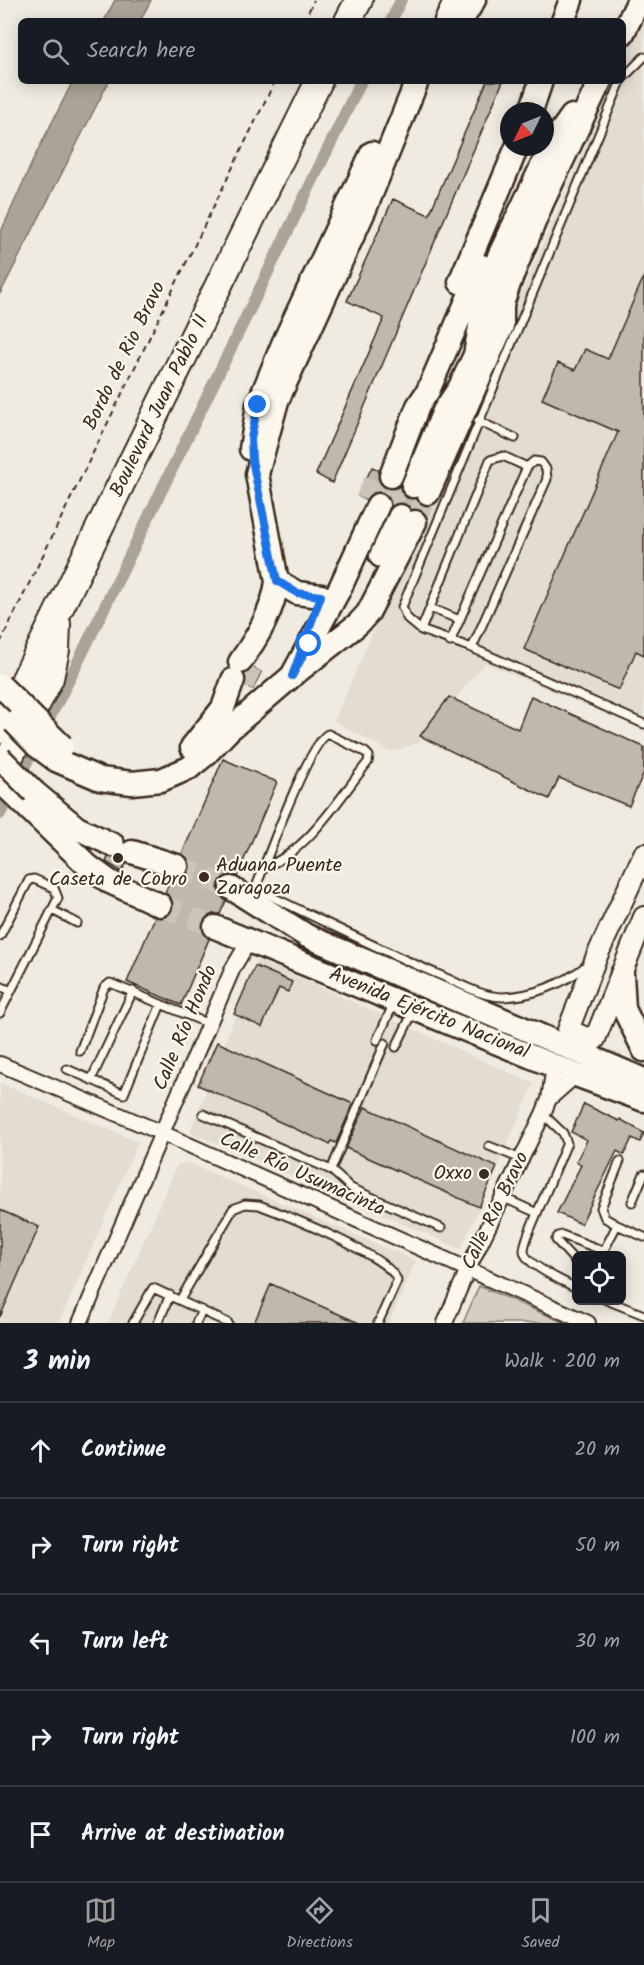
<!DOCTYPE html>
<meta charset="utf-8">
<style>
:root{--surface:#171b24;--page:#20242c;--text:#f1f3f6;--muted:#9ea1a6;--line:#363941;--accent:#9f9995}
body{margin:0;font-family:Kalam,sans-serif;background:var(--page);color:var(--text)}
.controls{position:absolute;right:18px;bottom:18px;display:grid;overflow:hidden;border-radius:9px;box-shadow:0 3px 15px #0003}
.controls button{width:54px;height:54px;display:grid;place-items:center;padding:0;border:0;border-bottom:2px solid var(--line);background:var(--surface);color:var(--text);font:30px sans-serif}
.compass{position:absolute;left:500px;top:102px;width:54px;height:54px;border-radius:50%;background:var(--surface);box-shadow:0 3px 15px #0003;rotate:227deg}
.stop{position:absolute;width:18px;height:18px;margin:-14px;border:4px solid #1a73e8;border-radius:50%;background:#fff}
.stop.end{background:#1a73e8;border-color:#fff;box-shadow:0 2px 6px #0008}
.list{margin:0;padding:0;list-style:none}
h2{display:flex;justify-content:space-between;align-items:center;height:78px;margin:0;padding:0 24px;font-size:26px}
h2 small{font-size:20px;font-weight:400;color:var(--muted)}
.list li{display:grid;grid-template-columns:39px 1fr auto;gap:18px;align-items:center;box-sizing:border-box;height:96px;padding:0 24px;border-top:2px solid var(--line)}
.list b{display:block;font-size:22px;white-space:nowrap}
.list em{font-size:20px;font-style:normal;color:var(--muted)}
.icon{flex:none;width:33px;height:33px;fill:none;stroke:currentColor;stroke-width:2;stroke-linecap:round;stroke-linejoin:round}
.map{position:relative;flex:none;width:644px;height:1323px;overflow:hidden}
.search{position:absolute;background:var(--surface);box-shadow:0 3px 15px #0003;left:18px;right:18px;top:18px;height:66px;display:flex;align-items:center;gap:15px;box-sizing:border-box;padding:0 21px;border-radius:9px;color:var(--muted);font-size:22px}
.sheet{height:558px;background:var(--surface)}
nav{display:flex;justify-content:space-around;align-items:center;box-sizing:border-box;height:84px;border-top:2px solid var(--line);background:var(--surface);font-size:16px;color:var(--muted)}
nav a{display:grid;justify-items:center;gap:3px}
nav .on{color:var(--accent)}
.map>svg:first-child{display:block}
</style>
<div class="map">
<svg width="644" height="1323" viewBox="0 0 644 1323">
<rect width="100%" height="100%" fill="#f0ebe0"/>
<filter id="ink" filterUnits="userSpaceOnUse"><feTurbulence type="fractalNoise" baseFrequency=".0167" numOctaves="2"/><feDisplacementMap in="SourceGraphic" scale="12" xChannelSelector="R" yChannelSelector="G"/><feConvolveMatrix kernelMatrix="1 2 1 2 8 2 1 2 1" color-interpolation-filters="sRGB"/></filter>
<g filter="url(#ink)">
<path fill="#e2dcd1" d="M644,13V730L485,663L418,743L390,752L334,721L614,81H623V61Z
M258,959L534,1084L461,1249L190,1132Z
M0,1083L138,1142L59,1323H0Z
M186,1162L416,1261L389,1323H108L177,1165Z"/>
<path fill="#d5cec3" stroke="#887c70" stroke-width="1.5" d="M479,1286L565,1323H463Z"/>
<path fill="#aca397" stroke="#7f7367" stroke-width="1.5" d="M115,0H151L140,21H104Z
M73,81H109L0,294V234L35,156Z"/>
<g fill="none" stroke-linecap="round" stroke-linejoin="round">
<path stroke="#aca397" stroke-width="12" d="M391,21L401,0
M0,814L73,672L361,81"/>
</g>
<path fill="#c0b8ad" stroke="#3b2a1e" stroke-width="1.5" d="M487,81H503L332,483L316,474L384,318L347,301L393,199L429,215Z
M644,276V655L636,651L619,690L524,649L618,432L542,399L558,363L575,370L585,349L608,359Z
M372,467L379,470L381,485L393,489L400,486L402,494L407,498L416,499L427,506L424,512L400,503L391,506L389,498L383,493L371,494L366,500L358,496Z
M253,668L261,672L253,689L245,686V674Z
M531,696L644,747V772L629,806L559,778L549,799L420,736L449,697L518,729Z
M223,759L277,782L237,876H225L219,881V894L226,901L220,914H213L203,921L202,929L209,939L181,1005L127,982L155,917L167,916L172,910L171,898L165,893L171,878L181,879L190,871V862L182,854Z
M108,857H120L126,864L122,872L106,862Z
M255,966L292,982L288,992L279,988L262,1027L234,1014Z
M217,1042L353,1104L336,1143L331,1141L329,1144L198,1085Z
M584,1104L619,1121L620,1119L644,1133L640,1142L632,1138L624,1155L617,1151L581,1224L557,1213L581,1165L576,1162L587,1140L571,1132Z
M365,1107L497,1167L479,1207L346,1148Z
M0,1210L39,1227L0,1317Z
M271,1284L359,1323H254Z"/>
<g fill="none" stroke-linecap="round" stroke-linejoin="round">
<path stroke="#ccc4b9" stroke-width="22" stroke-dasharray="22 11" stroke-linecap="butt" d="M366,500L379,471
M388,510L401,481
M415,522L428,493
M243,685L251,667
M177,866L231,888
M160,905L215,927"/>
<g stroke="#3b2a1e" stroke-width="11">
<path id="lane" d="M623,78L644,57
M621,81L402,607L407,618L421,630L472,648L644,724
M478,421L515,438
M430,608L460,620
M421,630L490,460L503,456L527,467
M450,642L527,467L534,461L541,462L546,469L547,479L472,648
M264,867C307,853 340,797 368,762L369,756L365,752L328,734C309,742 266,862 256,887L258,890C319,919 380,950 442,976C460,984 482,997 503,997C533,996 564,984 587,965
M52,910L77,923
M0,936L29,880L34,879L54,888L58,898L0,1013
M0,986L11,991
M377,1040L394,1003
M396,1047L413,1012
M80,1051L104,988L110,983L209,1024
M67,1069L124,1094L161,1004
M91,1080L133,991
M203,1114L331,1170L351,1188L441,1228
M489,1146L521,1159
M331,1170L385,1043
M502,1197L537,1213L567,1143L563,1133L543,1114
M632,1202L644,1174
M537,1213C533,1224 525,1238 524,1250C523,1264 565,1282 576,1288
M617,1225L605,1218L601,1208L620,1161
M601,1256L617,1225L644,1237
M576,1262L556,1240L558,1236L562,1235L604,1251
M180,1300L233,1209L245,1204L259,1205C283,1214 395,1258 397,1281L378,1323
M606,1300L644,1315
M133,1323L153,1288L228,1323
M158,1323L170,1295
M196,1323L202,1310"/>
</g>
<g stroke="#3b2a1e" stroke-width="18">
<path id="street" d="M0,1064L162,1133L588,1323
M549,1099L576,1075
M80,1323L233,968L249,941
M445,1323L467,1271L543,1114L549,1099L554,1066"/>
</g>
<g stroke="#3b2a1e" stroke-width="24">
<path id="secondary" d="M644,854L596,958L568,1030L593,1041L595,1039L644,917"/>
</g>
<g stroke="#3b2a1e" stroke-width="27">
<path id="primary" d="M446,21L456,0
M461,21L474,0
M563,21L571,0
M623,33L639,0
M531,111L541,81
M460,282L517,147
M251,449L258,405L283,344L372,153
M391,476L418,406L428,391L482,266
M413,486L444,411L460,387L475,355L484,304L499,256L554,141L572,116
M428,493L502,326V304L511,278L542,203L600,81
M381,556L400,516
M277,581L297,593L321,596
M240,662C257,638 274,610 277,581L257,474L277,401L365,209L417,81
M298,671L358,624L368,613L415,522
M192,747L223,708L233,680
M56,760L100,779L132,783L161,780L189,768L205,755L229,730L292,676L340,588L378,505
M0,781L88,866L110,882L160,905
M34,792L77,828L113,845
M132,852L177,866
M231,888L307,936L644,1080
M215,927L576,1075L644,1100
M622,974L624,1009L644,1050"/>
</g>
<g stroke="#3b2a1e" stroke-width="30">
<path id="highway" d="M348,21L359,0
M0,730L319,81
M0,776L50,678L56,650L57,624"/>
</g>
<path stroke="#3b2a1e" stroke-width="2" stroke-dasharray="6 4.5" stroke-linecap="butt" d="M304,21L314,0
M0,643L275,81"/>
<use href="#lane" stroke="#fbf7ec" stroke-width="7"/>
<use href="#street" stroke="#fbf7ec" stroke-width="14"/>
<use href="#secondary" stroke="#fbf7ec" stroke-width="20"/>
<use href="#primary" stroke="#fbf7ec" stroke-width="22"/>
<use href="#highway" stroke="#fbf7ec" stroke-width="26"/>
<g stroke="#3b2a1e" stroke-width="27" stroke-linecap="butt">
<path id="primary-bridge" d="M0,685L62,746
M14,722L37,746L56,760
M0,758L34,792"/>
</g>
<use href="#primary-bridge" stroke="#fbf7ec" stroke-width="22"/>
</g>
</g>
<g fill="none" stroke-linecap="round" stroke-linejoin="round" filter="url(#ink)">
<path stroke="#1a73e8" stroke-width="8" d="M258,405L251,438L252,460L277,581L297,593L321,596L292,676L309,644"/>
</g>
<g fill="#3b2a1e" stroke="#fbf7ec" stroke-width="2">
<circle cx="118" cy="858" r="6"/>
<circle cx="204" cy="877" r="6"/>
<circle cx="484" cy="1174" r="6"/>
</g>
<g text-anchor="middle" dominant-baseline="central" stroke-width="4.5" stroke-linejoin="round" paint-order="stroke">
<g font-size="20" fill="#3b2a1e" stroke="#fbf7ec">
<text transform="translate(125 356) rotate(-64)">Bordo de Rio Bravo</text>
<text transform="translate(160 406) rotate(-64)">Boulevard Juan Pablo II</text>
<text transform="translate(429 1014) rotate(22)">Avenida Ejército Nacional</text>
<text transform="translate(186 1028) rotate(-67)">Calle Río Hondo</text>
<text transform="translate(302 1175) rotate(24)">Calle Río Usumacinta</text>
<text transform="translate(496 1211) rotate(-64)">Calle Río Bravo</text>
</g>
<g font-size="20" fill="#3b2a1e" stroke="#fbf7ec" text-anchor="start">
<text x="216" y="866">Aduana Puente<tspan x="216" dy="23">Zaragoza</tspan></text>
<text x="118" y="880" text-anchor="middle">Caseta de Cobro</text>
<text x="472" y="1174" text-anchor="end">Oxxo</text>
</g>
</g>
</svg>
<div class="controls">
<button><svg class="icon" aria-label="locate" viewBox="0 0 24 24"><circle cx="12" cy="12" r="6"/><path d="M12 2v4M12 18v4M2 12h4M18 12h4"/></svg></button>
</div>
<svg class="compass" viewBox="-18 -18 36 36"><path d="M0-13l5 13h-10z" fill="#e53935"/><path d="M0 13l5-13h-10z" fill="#9ea1a6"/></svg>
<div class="stop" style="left:309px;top:644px"></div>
<div class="stop end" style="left:258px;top:405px"></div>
<div class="search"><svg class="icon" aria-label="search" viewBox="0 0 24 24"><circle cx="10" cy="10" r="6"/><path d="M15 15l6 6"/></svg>Search here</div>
</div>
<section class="sheet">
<h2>3 min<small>Walk · 200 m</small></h2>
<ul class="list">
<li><svg class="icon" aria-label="ahead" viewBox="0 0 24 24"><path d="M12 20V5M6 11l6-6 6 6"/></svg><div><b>Continue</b></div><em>20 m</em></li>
<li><svg class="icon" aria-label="right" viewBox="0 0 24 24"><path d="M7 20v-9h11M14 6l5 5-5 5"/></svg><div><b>Turn right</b></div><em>50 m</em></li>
<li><svg class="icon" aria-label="left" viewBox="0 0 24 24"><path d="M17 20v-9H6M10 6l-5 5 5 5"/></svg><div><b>Turn left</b></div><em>30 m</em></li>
<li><svg class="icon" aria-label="right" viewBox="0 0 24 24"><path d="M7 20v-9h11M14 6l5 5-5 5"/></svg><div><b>Turn right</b></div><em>100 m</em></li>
<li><svg class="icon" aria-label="arrive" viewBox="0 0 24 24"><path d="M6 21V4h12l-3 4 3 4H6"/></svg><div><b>Arrive at destination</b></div></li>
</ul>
</section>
<nav>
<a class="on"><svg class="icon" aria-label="map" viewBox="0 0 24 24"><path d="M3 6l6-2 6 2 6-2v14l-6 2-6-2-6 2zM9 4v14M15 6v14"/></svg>Map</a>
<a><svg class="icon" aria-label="directions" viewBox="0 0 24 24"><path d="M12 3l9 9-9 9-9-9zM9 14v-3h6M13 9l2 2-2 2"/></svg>Directions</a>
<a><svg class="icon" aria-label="saved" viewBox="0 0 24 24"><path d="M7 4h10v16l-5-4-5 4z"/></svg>Saved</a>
</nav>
